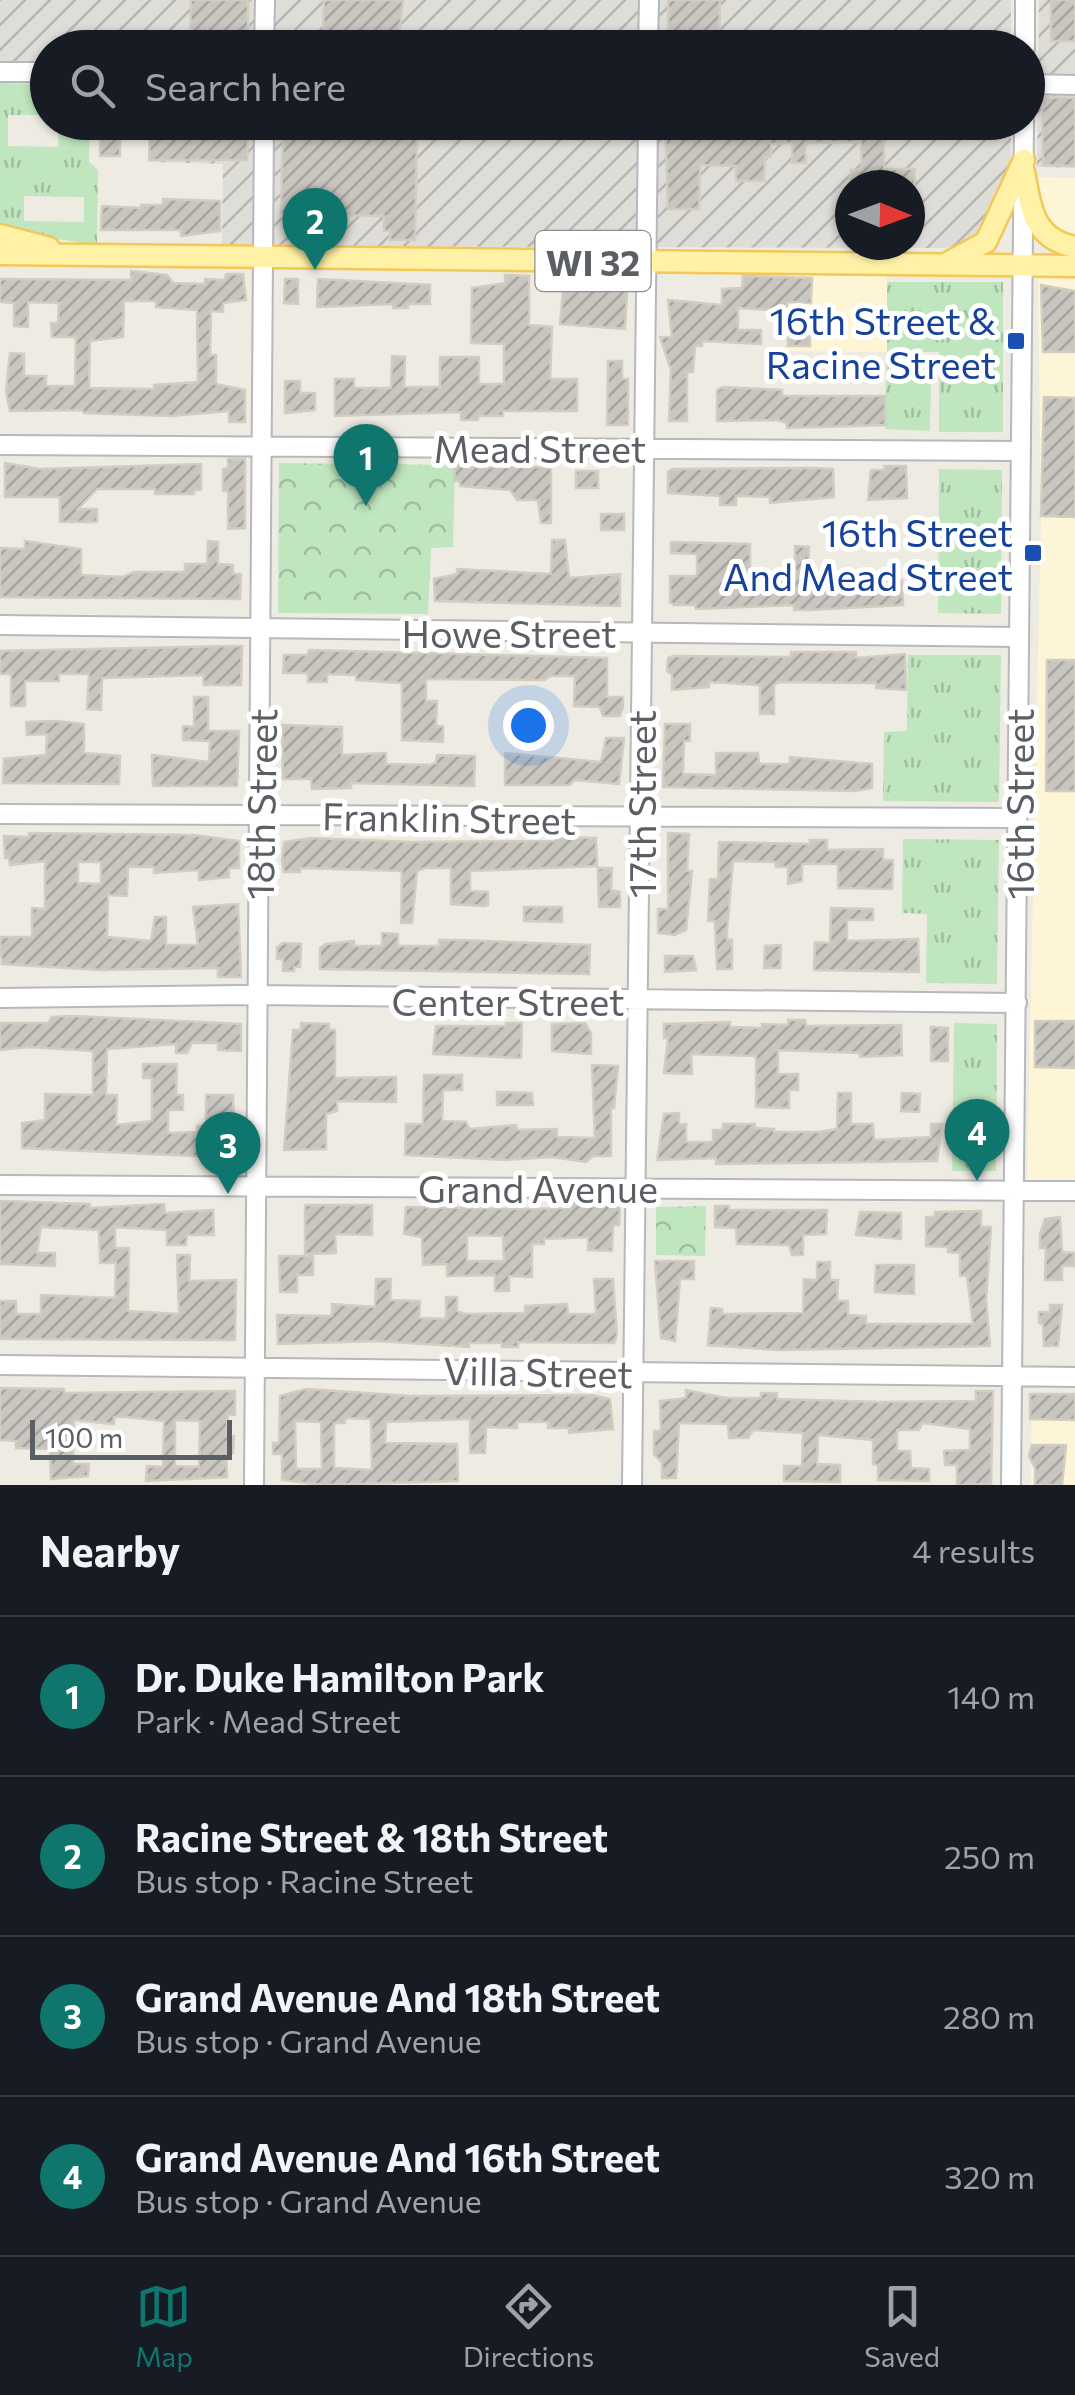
<!DOCTYPE html>
<meta charset="utf-8">
<style>
:root{--surface:#171b24;--page:#242831;--text:#f1f3f6;--muted:#9ea1a6;--line:#363941;--accent:#0f766e}
body{margin:0;font-family:Commissioner,sans-serif;background:var(--page);color:var(--text)}
.compass{position:absolute;left:835px;top:170px;width:90px;height:90px;border-radius:50%;background:var(--surface);box-shadow:0 2px 8px #0004;rotate:91deg}
.scale{position:absolute;left:30px;bottom:25px;width:202px;box-sizing:border-box;padding-left:10px;border:5px solid #5b5f63;border-top:0;font-size:28px;line-height:35px;white-space:nowrap;color:#5b5f63;-webkit-text-stroke:8px #fff;paint-order:stroke}
.you{position:absolute;left:528px;top:725px;width:35px;height:35px;margin:-25px;border:8px solid #fff;border-radius:50%;background:#1a73e8;box-shadow:0 0 0 15px #1a73e833}
.badge{display:grid;place-items:center;width:65px;height:65px;border-radius:50%;background:var(--accent);color:#fff;font-size:32px;font-weight:700}
.pin{position:absolute;translate:-50% -82px;filter:drop-shadow(0 2px 5px #0008)}
.pin::after{content:'';position:absolute;top:52px;width:35px;height:30px;background:inherit;clip-path:polygon(0 0,100% 0,50% 100%)}
.list{margin:0;padding:0;list-style:none}
h2{display:flex;justify-content:space-between;align-items:center;height:130px;margin:0;padding:0 40px;font-size:42px}
h2 small{font-size:32px;font-weight:400;color:var(--muted)}
.list li{display:grid;grid-template-columns:65px 1fr auto;gap:30px;align-items:center;box-sizing:border-box;height:160px;padding:0 40px;border-top:2px solid var(--line)}
.list b{display:block;font-size:38px;white-space:nowrap}
.list p{margin:0;font-size:32px;white-space:nowrap;color:var(--muted)}
.list em{font-size:32px;font-style:normal;color:var(--muted)}
.icon{flex:none;width:55px;height:55px;fill:none;stroke:currentColor;stroke-width:2;stroke-linecap:round;stroke-linejoin:round}
.map{position:relative;flex:none;width:1075px;height:1485px;overflow:hidden}
.search{position:absolute;background:var(--surface);box-shadow:0 2px 8px #0004;left:30px;right:30px;top:30px;height:110px;display:flex;align-items:center;gap:25px;box-sizing:border-box;padding:0 35px;border-radius:55px;color:var(--muted);font-size:38px}
.sheet{height:770px;background:var(--surface)}
nav{display:flex;justify-content:space-around;align-items:center;box-sizing:border-box;height:140px;border-top:2px solid var(--line);background:var(--surface);font-size:28px;color:var(--muted)}
nav a{display:grid;justify-items:center;gap:5px}
nav .on{color:var(--accent)}
.map>svg:first-child{display:block}
</style>
<div class="map">
<svg width="1075" height="1485" viewBox="0 0 1075 1485">
<defs>
<pattern id="industrial-furrows" width="10" height="10" patternUnits="userSpaceOnUse" patternTransform="scale(2.5)"><rect width="10" height="10" fill="#dfddd7"/><path d="M-1 1l2-2M0 10L10 0M9 11l2-2" fill="none" stroke="#b8b6b2"/></pattern>
<pattern id="grass-tufts" width="24" height="20" patternUnits="userSpaceOnUse" patternTransform="scale(2.5)"><rect width="24" height="20" fill="#bfe6bf"/><path d="M3 7l-1-3M5 7V3M7 7l1-3M15 17l-1-3M17 17v-4M19 17l1-3" fill="none" stroke="#9ebe9f"/></pattern>
<pattern id="park-crowns" width="20" height="18" patternUnits="userSpaceOnUse" patternTransform="scale(2.5)"><rect width="20" height="18" fill="#bfe6bf"/><path d="M2 6a3 3 0 1 1 6 0M12 15a3 3 0 1 1 6 0" fill="none" stroke="#9ebe9f"/></pattern>
<pattern id="building-hatch" width="6" height="6" patternUnits="userSpaceOnUse" patternTransform="scale(2.5)"><rect width="6" height="6" fill="#c9c6c0"/><path d="M-1 1l2-2M0 6l6-6M5 7l2-2" fill="none" stroke="#a6a4a0"/></pattern>
</defs>
<rect width="100%" height="100%" fill="#eeebe3"/>
<path fill="#fef5d7" d="M1038,177L1075,178V241L1055,235L1037,202Z
M789,275L887,276V352L787,351Z
M1038,277H1075V1180H1027L1041,516Z
M1032,1393H1075V1485H1031Z"/>
<path fill="url(#industrial-furrows)" fill-rule="evenodd" d="M0,0H1011V47L48,48L47,61H0Z
M1039,0H1075V168L1037,167Z
M197,122L1011,123V156L995,222L969,244L945,248L222,246L223,164L148,162L149,126L196,127ZM850,185H910V245H850Z"/>
<path fill="url(#grass-tufts)" fill-rule="evenodd" d="M0,83L47,84V115H8V146L58,147L59,123H90L89,162L98,170L97,245L0,230ZM24,196L84,197V222L24,221Z
M887,282H1003V432H939V352H887Z
M886,362L921,364L931,374L930,431L885,429Z
M939,469L1002,470L1001,614L938,613Z
M908,655H1001L999,802L883,801L884,732L907,731Z
M903,839L999,840L997,984L926,983L927,914L902,913Z
M954,1023L997,1024L996,1171H952Z"/>
<path fill="url(#park-crowns)" d="M279,463L455,465L453,547L431,548L428,614L278,613Z
M706,1206L705,1256L656,1255V1207Z"/>
<path fill="url(#building-hatch)" stroke="#d2cdc1" stroke-width="2.5" fill-rule="evenodd" d="M191,0H248V40L190,39Z
M324,0H403L398,48H347L348,37L323,36Z
M668,0H720L719,48H668Z
M1051,0H1075V41H1051Z
M1042,97L1075,98V166L1043,165Z
M188,122H248L247,160H149L150,132L187,133Z
M283,122H434V139H417L415,240H390V231H384V216L281,214Z
M665,122H872L873,138H884V169H915L914,185H850L851,170H862L861,142L805,143L806,163H792V143L771,144V157H765L764,181H736V166L700,165L699,209H668Z
M100,139H120V156H100Z
M163,199L220,201V231L181,236V230H101L102,206L141,208V205H163Z
M131,271L167,275L173,283L205,284V279L225,280L226,274H243L246,300L223,303V312L211,311L210,355H216V384L245,390V422H229V411L171,416L84,413L82,410L10,411L6,391L10,353L24,354V376H46V386H75L76,337H52L51,323H58L59,303L28,302V327L14,326V303L0,302V279L131,280ZM124,301H156V307L197,310L198,382L154,385V389L89,388L90,341L123,337Z
M505,275L529,276V325L552,327L550,379H577V411H503V416H478V420H461V412L335,416V379H354V388H391L392,356L405,357L404,387H440V357H479V384H504V344L471,343L472,288L505,283Z
M596,276H628L625,329L560,324L563,291H579V281H596Z
M743,276L812,278L811,303L787,302V311L738,308V330H761V344L702,341V346H695L693,372H687V421H669L671,370L660,337H672L668,300L722,305V289L742,288Z
M285,279H298V304L284,303Z
M318,279L430,285V304H408V308H393V304L317,307Z
M1041,285L1075,291V352H1043Z
M788,329L810,330V346H788Z
M608,361H622V379H628V425H607Z
M285,381H300V393H315V410L285,413Z
M723,387L782,390V396H885V425L787,428V423L776,420L717,421V390Z
M1044,397L1075,398V517L1041,516Z
M228,459H245V528L228,529V491H223V469L228,468Z
M455,461H466V467H551V523H541L538,500H517L510,490L460,486V481H454Z
M5,463L40,469L201,464V490H194V494H155V489H97L78,509H97V522H60V497H5Z
M884,466H906L907,498L868,500L871,470H885Z
M809,468L833,469L834,497L770,503V497L736,496V505H720V496L668,493V472L672,469Z
M576,471H598V488H576Z
M601,514H624V530H601Z
M552,540H565L569,578L620,574V606L435,601L434,579L457,574V569L551,574Z
M25,541L81,549V575L123,577L134,572H185V564H207L208,541L218,542V564L233,565V574H241L240,599L0,597V548L25,549Z
M671,542L750,544V572L769,576L795,575V546L809,547L808,576L871,575V580H902L903,605L809,610H794V605L696,609L695,605H674L670,602V576H697V554L671,553Z
M230,646H242L241,685H204L203,675L102,678L101,710L87,709L89,674H59V681H25V706H11V674H0V651Z
M309,650L607,658V697H623V707L620,716H603L600,707L574,706L575,676H550L545,680L426,679V701H437L436,726H443V742L402,740V683L356,680V675L327,674V682H308V673H283L284,655H308Z
M791,652H856V658L905,654L906,690L876,688V683L779,682L774,685V714H760V685L709,682V687L672,690V675L667,671L668,658L673,656L791,657Z
M1047,660H1075V791H1046Z
M194,697H208V731H239L237,786H153L152,755L209,762L210,741L183,740V726L194,727Z
M58,721L84,724V753L120,756L119,784L3,783L4,759L46,755L47,734L27,735L26,722Z
M665,724H690V741H684L683,774L716,775V753H758L759,764H790V757L872,764V788L855,791L663,787Z
M282,725L342,727V755L386,753V764L430,765L436,763L437,755L475,756L474,786L351,783V788L312,789L311,779H283Z
M606,738H624L619,784L574,780L570,785H505V753L601,762Z
M29,833L194,835L239,841V868H229V877L199,880V870L154,873V867H128L127,896L108,895L107,937L151,941L155,917H166V945H198L193,907L238,904L241,977H218V968L100,970L2,964L0,937H32V908L45,909V861L10,865L9,858H5L4,836L29,837ZM78,862H101V884L78,883Z
M668,833L689,834L687,871H692L686,930L675,935L658,933V909H668Z
M554,837L596,838L597,866L470,871V891L488,892V905L484,906L451,904V868H425L417,871L412,923H401L402,871L300,868V872H284L282,860L284,842L310,838L412,842L554,841Z
M810,840H827V850L883,849V860H893L892,889L838,888V864H802V881L788,884V867H776L775,862L733,861L727,932V939L732,940V969H717L715,921H708L710,879H718L719,842L810,844Z
M598,868H612L611,890L620,892V907H599Z
M524,907H562V922L524,921Z
M831,908L873,909V920H847V941L918,939L919,972L814,970L815,942L830,943Z
M382,933L398,934V946H439V940H458L590,945L589,974L320,969V948L326,944L354,941V946H382Z
M283,943L301,944L300,967H294V971H283V959H277V947Z
M781,945L780,968H764L765,946Z
M665,956H693L696,970L665,972Z
M73,1016L241,1024V1051L218,1050V1043H192L187,1053H176V1044L107,1049L106,1095H117L116,1125L152,1121V1078H143V1064H177L176,1095H183V1110H168V1133L197,1132V1126H206V1095H233L235,1158L22,1148V1123L45,1120V1094L93,1095V1051L29,1047L0,1050V1023H49L51,1017Z
M788,1020H805L806,1026L901,1025L902,1055L860,1057V1053L778,1050V1074H798V1090H789V1108L756,1107V1056L691,1054L692,1074L664,1073L668,1038H664V1024L730,1022V1027L762,1028V1024L788,1025Z
M1035,1021H1075V1068L1035,1067Z
M301,1023L329,1024V1030H335V1078L396,1077V1102L337,1101V1111L326,1114V1149L284,1150L293,1030H301Z
M506,1023H522L521,1058L433,1054L436,1026H506Z
M585,1023L591,1033V1054L552,1051V1024Z
M931,1027L948,1028V1061H931Z
M592,1065L618,1066L614,1108H611V1156H593L586,1162L552,1157L506,1160L405,1155L406,1124H423L424,1075H462V1090H443L442,1121L466,1122L470,1129L516,1125L517,1130L557,1129V1137L595,1138Z
M497,1092L532,1093L533,1105H497Z
M838,1093H851V1124H873L874,1140L931,1137V1124H942L937,1161L716,1164V1158L657,1160L664,1114L679,1113V1125L686,1124V1142H713V1130H723V1124H755V1128L774,1129V1132H819L837,1129Z
M902,1093L920,1094L919,1112L901,1111Z
M0,1201L90,1204V1208L164,1204L165,1213L213,1210L214,1235H187L186,1245H167V1230L115,1227V1248H129L128,1311L179,1314L177,1255H190L189,1281L236,1280L235,1340L0,1339V1301H16V1314H41V1295L115,1298L116,1263H100L99,1230L41,1227L37,1253H55V1266L0,1264Z
M570,1202H620L619,1225H613L612,1251L588,1250V1237L544,1239V1244H532V1277L509,1276V1291H495V1275L447,1276V1264L423,1265L422,1237L404,1234L406,1207L528,1209L570,1208ZM467,1235L503,1236L504,1261H467Z
M305,1205H372V1235L335,1234L336,1253L305,1254Z
M715,1206H729V1210H827L826,1234L803,1235V1255H792L789,1245L737,1244L736,1228L715,1227Z
M981,1211V1227H991L986,1300L990,1346L777,1350L708,1345L711,1308L722,1309V1314L803,1313L804,1279L817,1280V1262H830V1280H838L837,1301H848V1315L866,1316V1324H973L967,1276H960V1253L948,1252V1247L926,1246V1217H935V1212Z
M860,1212L901,1213V1239L856,1235Z
M1060,1217L1062,1252L1075,1253V1266H1062V1280H1045L1046,1248H1040V1234L1045,1219Z
M279,1256H313V1275H297V1292H280Z
M655,1261H694V1279H680L675,1341L661,1338Z
M876,1265H914V1294L875,1292Z
M376,1279H391L390,1300L420,1301L419,1318L446,1319V1297H457V1311L465,1314L525,1313V1306L567,1304L568,1314H596L594,1279H613L617,1335L614,1343L518,1342V1347H502V1343H469V1347L377,1341L278,1344L277,1315L332,1316V1304L375,1307Z
M1050,1305H1062L1058,1346H1044L1043,1324L1039,1323V1312H1050Z
M0,1388L64,1389V1393L235,1391V1415H228L226,1436H234L233,1453H226L227,1477L146,1481L147,1466L163,1467L164,1421L126,1417H114V1424L74,1420L73,1464H89L88,1476L51,1479L50,1449L16,1448V1441L0,1440ZM175,1420L200,1421L199,1467L175,1466Z
M306,1389L411,1396L592,1395L610,1399L613,1429L569,1433V1428H548V1422H517V1428L486,1427L485,1453H470V1419L386,1422L385,1443L457,1444L458,1481L322,1485L282,1480V1454H273V1443H279L280,1396ZM345,1418L371,1419L372,1470L334,1468V1423H345ZM295,1421L321,1422L322,1469H296Z
M686,1390L726,1398H761V1393H777V1399L878,1402L976,1401V1391H993L991,1484L957,1485V1465H945L944,1451L970,1450V1429L922,1423L919,1430H897V1451H910L911,1468L929,1469V1481L878,1480V1465L873,1464V1440L818,1435L817,1464L840,1465V1482L784,1481V1466H802L803,1433L753,1430L748,1438H729L728,1424L679,1423L676,1478H662V1463L654,1454V1431H661L660,1401L686,1398Z
M1030,1394H1075V1420L1030,1419Z
M1032,1445H1066L1062,1485H1035V1468L1029,1456Z"/>
<g fill="none" stroke-linecap="round" stroke-linejoin="round">
<g stroke="#b5b8bd" stroke-width="22">
<path id="minor" d="M264,48L265,0
M648,48L649,0
M1025,48V0
M0,72H48
M1028,84L1075,85
M0,445L1021,451
M0,625L1019,637
M0,814L1017,818
M0,998L242,995L1017,1003
M0,1185L1075,1191
M0,1365L1075,1377
M254,1485L264,122
M632,1485L648,122
M1011,1485L1024,122"/>
</g>
<g stroke="#f2c857" stroke-width="25">
<path id="major" d="M1024,172C1031,208 1033,239 1075,247
M0,235L49,248
M0,254L1075,266
M949,262L986,242L1024,160"/>
</g>
<use href="#minor" stroke="#fff" stroke-width="18"/>
<use href="#major" stroke="#fff1a6" stroke-width="20"/>
</g>
<g fill="#1a4fb4" stroke="#fff" stroke-width="4">
<rect x="1006" y="331" width="20" height="20" rx="5"/>
<rect x="1023" y="543" width="20" height="20" rx="5"/>
</g>
<g text-anchor="middle" dominant-baseline="central" stroke-width="10" stroke-linejoin="round" paint-order="stroke">
<rect fill="#fff" stroke="#8c8f92" stroke-width="2.5" x="535.5" y="231" width="115" height="60" rx="8"/>
<g font-size="35" font-weight="bold" fill="#5b5f63">
<text x="593" y="261">WI 32</text>
</g>
<g font-size="38" fill="#164399" stroke="#fff" text-anchor="end">
<text x="996" y="319">16th Street &amp;<tspan x="996" dy="44">Racine Street</tspan></text>
<text x="1013" y="531">16th Street<tspan x="1013" dy="44">And Mead Street</tspan></text>
</g>
<g font-size="38" fill="#5b5f63" stroke="#fff">
<text x="540" y="447">Mead Street</text>
<text x="509" y="632">Howe Street</text>
<text transform="translate(260 804) rotate(-89)">18th Street</text>
<text transform="translate(640 804) rotate(-90)">17th Street</text>
<text transform="translate(1018 804) rotate(-90)">16th Street</text>
<text transform="translate(449 817) rotate(1)">Franklin Street</text>
<text x="508" y="1000">Center Street</text>
<text x="538" y="1187">Grand Avenue</text>
<text transform="translate(538 1371) rotate(1)">Villa Street</text>
</g>
</g>
</svg>
<svg class="compass" viewBox="-18 -18 36 36"><path d="M0-13l5 13h-10z" fill="#e53935"/><path d="M0 13l5-13h-10z" fill="#9ea1a6"/></svg>
<div class="scale">100 m</div>
<div class="you"></div>
<div class="pin badge" style="left:366px;top:506px">1</div>
<div class="pin badge" style="left:315px;top:270px">2</div>
<div class="pin badge" style="left:228px;top:1194px">3</div>
<div class="pin badge" style="left:977px;top:1181px">4</div>
<div class="search"><svg class="icon" aria-label="search" viewBox="0 0 24 24"><circle cx="10" cy="10" r="6"/><path d="M15 15l6 6"/></svg>Search here</div>
</div>
<section class="sheet">
<h2>Nearby<small>4 results</small></h2>
<ul class="list">
<li><span class="badge">1</span><div><b>Dr. Duke Hamilton Park</b><p>Park · Mead Street</p></div><em>140 m</em></li>
<li><span class="badge">2</span><div><b>Racine Street &amp; 18th Street</b><p>Bus stop · Racine Street</p></div><em>250 m</em></li>
<li><span class="badge">3</span><div><b>Grand Avenue And 18th Street</b><p>Bus stop · Grand Avenue</p></div><em>280 m</em></li>
<li><span class="badge">4</span><div><b>Grand Avenue And 16th Street</b><p>Bus stop · Grand Avenue</p></div><em>320 m</em></li>
</ul>
</section>
<nav>
<a class="on"><svg class="icon" aria-label="map" viewBox="0 0 24 24"><path d="M3 6l6-2 6 2 6-2v14l-6 2-6-2-6 2zM9 4v14M15 6v14"/></svg>Map</a>
<a><svg class="icon" aria-label="directions" viewBox="0 0 24 24"><path d="M12 3l9 9-9 9-9-9zM9 14v-3h6M13 9l2 2-2 2"/></svg>Directions</a>
<a><svg class="icon" aria-label="saved" viewBox="0 0 24 24"><path d="M7 4h10v16l-5-4-5 4z"/></svg>Saved</a>
</nav>
